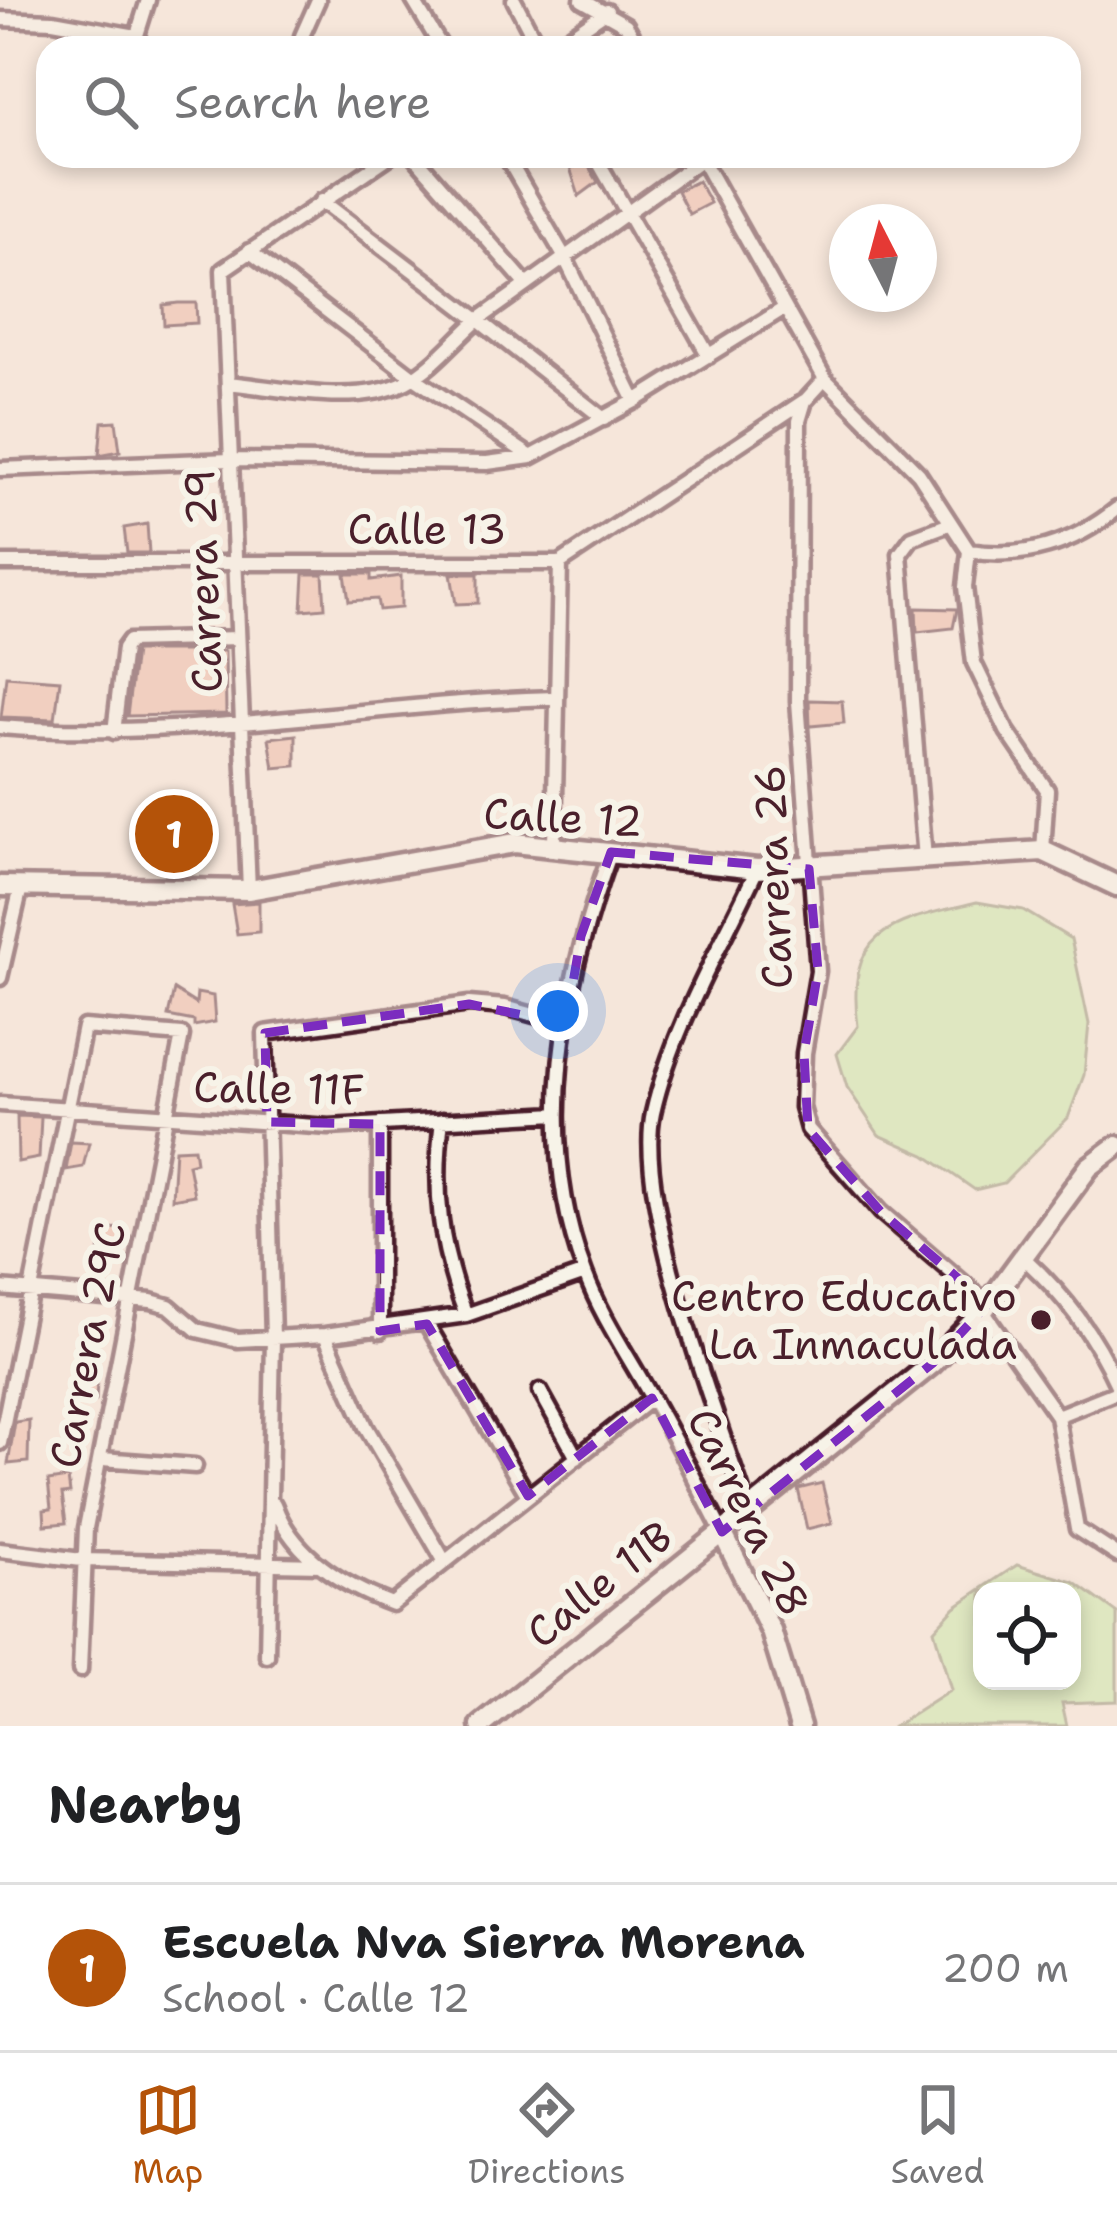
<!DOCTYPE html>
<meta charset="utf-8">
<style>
:root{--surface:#fff;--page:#f2f2f2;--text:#202124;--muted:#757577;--line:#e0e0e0;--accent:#b45309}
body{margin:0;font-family:"Shantell Sans",sans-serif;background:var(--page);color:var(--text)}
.controls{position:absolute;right:36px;bottom:36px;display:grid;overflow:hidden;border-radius:24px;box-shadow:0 6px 18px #0003}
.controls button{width:108px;height:108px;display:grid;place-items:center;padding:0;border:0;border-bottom:3px solid var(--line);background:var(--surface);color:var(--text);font:60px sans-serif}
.compass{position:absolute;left:829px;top:204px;width:108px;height:108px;border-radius:50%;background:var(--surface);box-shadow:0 6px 18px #0003;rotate:354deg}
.you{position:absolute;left:558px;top:1011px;width:42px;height:42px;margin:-30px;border:9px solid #fff;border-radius:50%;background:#1a73e8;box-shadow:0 0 0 18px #1a73e833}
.badge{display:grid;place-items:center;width:78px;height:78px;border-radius:50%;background:var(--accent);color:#fff;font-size:39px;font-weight:700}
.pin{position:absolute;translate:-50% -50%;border:6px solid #fff;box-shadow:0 3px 12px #0006}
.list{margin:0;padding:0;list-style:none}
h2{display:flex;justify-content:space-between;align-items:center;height:156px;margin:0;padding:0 48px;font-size:51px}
h2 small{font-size:39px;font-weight:400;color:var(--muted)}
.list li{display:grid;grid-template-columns:78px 1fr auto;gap:36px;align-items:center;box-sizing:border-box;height:168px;padding:0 48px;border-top:3px solid var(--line)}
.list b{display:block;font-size:45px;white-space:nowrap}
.list p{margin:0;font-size:39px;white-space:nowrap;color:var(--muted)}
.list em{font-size:39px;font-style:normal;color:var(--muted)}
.icon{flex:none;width:66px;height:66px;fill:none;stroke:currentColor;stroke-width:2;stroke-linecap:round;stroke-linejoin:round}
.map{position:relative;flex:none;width:1117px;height:1726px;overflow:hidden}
.search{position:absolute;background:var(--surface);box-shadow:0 6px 18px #0003;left:36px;right:36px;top:36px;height:132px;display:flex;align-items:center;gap:30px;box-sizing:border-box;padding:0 42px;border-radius:36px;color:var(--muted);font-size:45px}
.sheet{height:324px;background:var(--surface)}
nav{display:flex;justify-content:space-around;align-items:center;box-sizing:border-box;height:168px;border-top:3px solid var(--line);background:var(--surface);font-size:33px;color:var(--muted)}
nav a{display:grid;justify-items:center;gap:6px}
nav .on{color:var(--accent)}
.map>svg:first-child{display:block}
</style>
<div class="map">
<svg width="1117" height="1726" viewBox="0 0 1117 1726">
<rect width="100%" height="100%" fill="#f5e6da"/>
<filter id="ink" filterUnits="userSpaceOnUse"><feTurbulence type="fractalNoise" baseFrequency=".00833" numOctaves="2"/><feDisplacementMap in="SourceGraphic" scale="24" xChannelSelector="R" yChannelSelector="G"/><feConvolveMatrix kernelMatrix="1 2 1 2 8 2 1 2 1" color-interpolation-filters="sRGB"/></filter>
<g filter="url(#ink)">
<path fill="#c3e8a3" stroke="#868467" stroke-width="3" fill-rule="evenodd" d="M977,902L1023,910L1071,939L1089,1024L1084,1075L1068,1118L1004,1183L975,1190L925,1155L879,1135L847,1087L837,1054L858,1026C845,928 893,922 977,902Z
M1017,1565L1074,1582L1117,1613V1701L1062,1703L1067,1726H895L951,1690L934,1630L955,1607ZM1072,1591V1681H982V1591Z"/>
<path fill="#ebb4a0" stroke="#4a1f2b" stroke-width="3" d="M586,162L598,182L579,196L570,168Z
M698,181L710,203L689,214L677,191Z
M178,303H196L197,323L164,325L163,305Z
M116,421L120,451L99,455L102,422Z
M147,524L149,553H127L124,528Z
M304,574H323L325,608L302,610Z
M345,574H371V580L401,576V608L379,610L377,599L349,601Z
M451,574H478V603L456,604Z
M916,608L957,609L953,628L917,632Z
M135,651H225L226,714L127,716Z
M6,676L60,680L55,719L1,717Z
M809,700L842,701L844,723L810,726Z
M296,735V766L274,768L269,738Z
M259,902V932L237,934L232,904Z
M174,990L196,1004L197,993L213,996L215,1022L194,1026V1021L168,1016Z
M17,1116L41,1117L39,1158L18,1162Z
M71,1142L89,1143L83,1167L66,1170Z
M194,1148L196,1162L188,1164L194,1195L172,1199L175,1149Z
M122,1228L120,1251L99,1255L101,1229Z
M98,1359L96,1401L76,1403L78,1362Z
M29,1420L28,1462L8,1464L15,1422Z
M68,1478L70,1493L62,1494L66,1523L45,1525L44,1510L51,1509L48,1481Z
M822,1483L832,1523L807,1529L798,1489Z"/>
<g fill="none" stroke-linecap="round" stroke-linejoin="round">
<g stroke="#4a1f2b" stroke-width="21">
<path id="street" d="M413,0L442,48
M514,0L539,48
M582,0L626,25L640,48
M0,19L53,21L136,36
M302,36L318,0
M133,48L148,0
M553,48L607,11
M414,156L527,285
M506,156L565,258L635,401
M595,156L709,356
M700,156L825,379L919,474L969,551
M322,201L478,320L702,159
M249,251L413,377L530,456
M825,379L805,401L799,421L798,701L818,971L804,1053L802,1107L808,1129L881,1212L988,1304
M228,383C281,388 355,407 406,382C432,369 456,339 478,320L604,419
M0,469L231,460L487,463L531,457L635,401L783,309
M969,551L965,587L974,663L1007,731L1047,790L1043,851
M969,551C1023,560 1074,544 1117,509
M0,563H560L804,401
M0,727C186,742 370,703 556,698
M114,732L124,648L129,641L238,638
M554,844L560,563
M611,852C563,984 533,1136 585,1273C602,1319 630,1358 654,1402C678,1444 699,1488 722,1532
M925,859L900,554L912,538L947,525
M249,890L223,270L390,156
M0,978L21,887
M0,1104L329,1127L557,1114
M442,1120C433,1191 440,1248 466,1315
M380,1124V1331
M1025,1259C1066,1297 1094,1334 1117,1385
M0,1288L151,1301L169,1306L197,1330L238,1340L325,1335L466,1315L585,1273
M983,1311L1057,1416L1077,1529L1117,1555
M427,1324L528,1496
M325,1335L366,1427L445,1562
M540,1391L577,1458
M1057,1416L1117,1392
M0,1443L84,1027L182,1035L86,1528L80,1670
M102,1459L195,1466
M274,1504C293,1556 342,1585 392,1604L652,1398
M749,1512C719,1421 634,1202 653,1113C672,1028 721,947 757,869
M0,1550L82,1560L320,1565
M267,1656L273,1338L265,1033L469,1004L505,1007L566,1024"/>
</g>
<g stroke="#4a1f2b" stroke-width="27">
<path id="secondary" d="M0,886L249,890L515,843L757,869L1043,851L1117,886
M722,1532L771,1631L800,1726
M481,1726L933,1363L983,1311L1089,1167L1117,1146"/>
</g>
<use href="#street" stroke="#f7f3e8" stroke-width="12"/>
<use href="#secondary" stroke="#f7f3e8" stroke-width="18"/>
</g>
</g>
<path d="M0 0H1117V1726H0ZM611,852L809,869L818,971L804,1053L808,1129L881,1212L988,1304L933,1363L722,1532L652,1398L528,1496L427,1324L380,1331V1124L267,1122L265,1033L469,1004L566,1024L581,936Z" fill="#f5e6da" fill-opacity=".55" fill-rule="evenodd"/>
<path fill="none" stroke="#7b2cbf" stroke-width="9" stroke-dasharray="24 15" stroke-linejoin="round" d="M611,852L809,869L818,971L804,1053L808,1129L881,1212L988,1304L933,1363L722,1532L652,1398L528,1496L427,1324L380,1331V1124L267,1122L265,1033L469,1004L566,1024L581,936Z"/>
<circle fill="#4a1f2b" stroke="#f7f3e8" stroke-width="4.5" cx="1041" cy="1320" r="12"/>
<g text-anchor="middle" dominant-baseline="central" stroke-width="12" stroke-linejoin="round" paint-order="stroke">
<g font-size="42" fill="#4a1f2b" stroke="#f7f3e8">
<text x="427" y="529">Calle 13</text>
<text transform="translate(203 581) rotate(-92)">Carrera 29</text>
<text transform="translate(563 817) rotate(3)">Calle 12</text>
<text transform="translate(773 877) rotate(-92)">Carrera 26</text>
<text transform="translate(279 1088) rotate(1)">Calle 11F</text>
<text transform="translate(87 1345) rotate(-79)">Carrera 29C</text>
<text transform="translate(749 1512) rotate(64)">Carrera 28</text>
<text transform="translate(599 1584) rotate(-39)">Calle 11B</text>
</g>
<g font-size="42" fill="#4a1f2b" stroke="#f7f3e8" text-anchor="end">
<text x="1017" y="1296">Centro Educativo<tspan x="1017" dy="48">La Inmaculada</tspan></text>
</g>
</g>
</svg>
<div class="controls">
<button><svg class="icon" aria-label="locate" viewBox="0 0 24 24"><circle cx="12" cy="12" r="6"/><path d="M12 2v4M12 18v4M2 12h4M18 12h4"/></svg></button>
</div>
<svg class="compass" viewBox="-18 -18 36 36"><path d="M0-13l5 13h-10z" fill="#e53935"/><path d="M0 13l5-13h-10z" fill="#757577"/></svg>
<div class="you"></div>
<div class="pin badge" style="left:174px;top:834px">1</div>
<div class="search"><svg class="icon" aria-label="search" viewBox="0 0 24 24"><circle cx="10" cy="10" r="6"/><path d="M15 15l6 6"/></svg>Search here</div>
</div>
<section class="sheet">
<h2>Nearby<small></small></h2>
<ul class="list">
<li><span class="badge">1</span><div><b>Escuela Nva Sierra Morena</b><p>School · Calle 12</p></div><em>200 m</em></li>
</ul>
</section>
<nav>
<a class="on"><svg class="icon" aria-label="map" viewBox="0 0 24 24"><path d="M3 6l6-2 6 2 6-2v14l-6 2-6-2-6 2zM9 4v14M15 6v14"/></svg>Map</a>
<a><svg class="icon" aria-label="directions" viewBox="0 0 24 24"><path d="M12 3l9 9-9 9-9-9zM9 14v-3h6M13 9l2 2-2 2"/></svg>Directions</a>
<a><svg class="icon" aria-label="saved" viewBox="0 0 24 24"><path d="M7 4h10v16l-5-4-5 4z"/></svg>Saved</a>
</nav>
